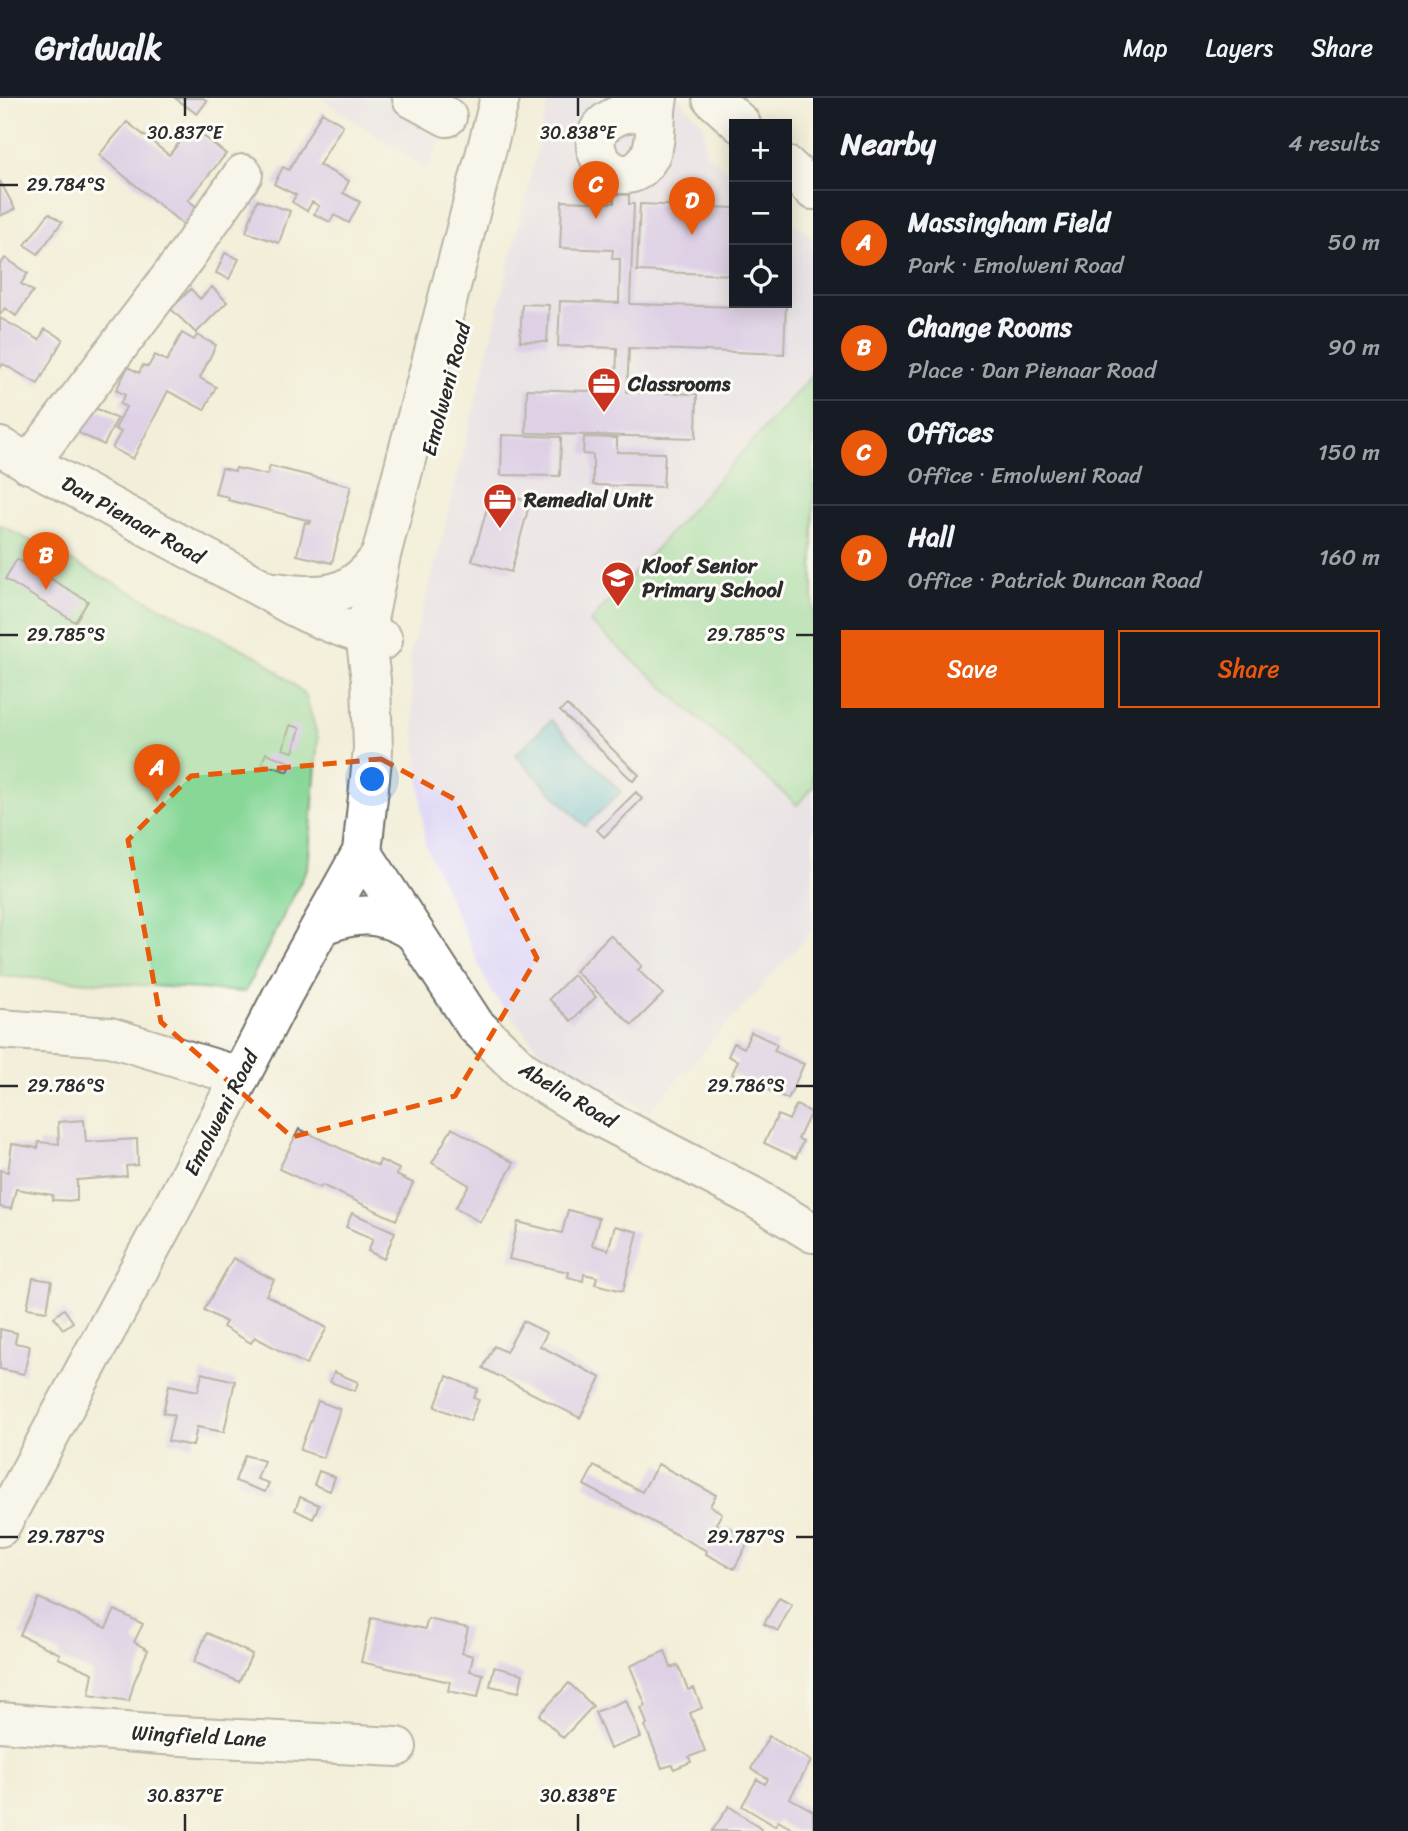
<!DOCTYPE html>
<meta charset="utf-8">
<style>
:root{--surface:#171b24;--page:#242831;--text:#f1f3f6;--muted:#9ea1a6;--line:#363941;--accent:#ea580c}
body{margin:0;font-family:Sriracha,sans-serif;background:var(--page);color:var(--text)}
.controls{position:absolute;right:21px;top:21px;display:grid;overflow:hidden;border-radius:0px;box-shadow:0 4px 18px #0003}
.controls button{width:63px;height:63px;display:grid;place-items:center;padding:0;border:0;border-bottom:2px solid var(--line);background:var(--surface);color:var(--text);font:35px sans-serif}
.you{position:absolute;left:373px;top:682px;width:24px;height:24px;margin:-18px;border:5px solid #fff;border-radius:50%;background:#1a73e8;box-shadow:0 0 0 10px #1a73e833}
.badge{display:grid;place-items:center;width:46px;height:46px;border-radius:50%;background:var(--accent);color:#fff;font-size:23px;font-weight:700}
.pin{position:absolute;translate:-50% -58px;filter:drop-shadow(0 2px 4px #0008)}
.pin::after{content:'';position:absolute;top:37px;width:24px;height:21px;background:inherit;clip-path:polygon(0 0,100% 0,50% 100%)}
.list{margin:0;padding:0;list-style:none}
h2{display:flex;justify-content:space-between;align-items:center;height:91px;margin:0;padding:0 28px;font-size:30px}
h2 small{font-size:23px;font-weight:400;color:var(--muted)}
.list li{display:grid;grid-template-columns:46px 1fr auto;gap:21px;align-items:center;box-sizing:border-box;height:105px;padding:0 28px;border-top:2px solid var(--line)}
.list b{display:block;font-size:26px;white-space:nowrap}
.list p{margin:0;font-size:23px;white-space:nowrap;color:var(--muted)}
.list em{font-size:23px;font-style:normal;color:var(--muted)}
.actions{display:flex;gap:14px;padding:21px 28px}
.actions a{flex:1;padding:16px 0;border:2px solid var(--accent);border-radius:0px;text-align:center;font-size:24px;color:var(--accent)}
.actions .main{background:var(--accent);color:#fff}
.icon{flex:none;width:38px;height:38px;fill:none;stroke:currentColor;stroke-width:2;stroke-linecap:round;stroke-linejoin:round}
.map{position:relative;flex:none;width:813px;height:1733px;overflow:hidden}
header{display:flex;align-items:center;gap:42px;box-sizing:border-box;height:98px;padding:0 35px;background:var(--surface);border-bottom:2px solid var(--line)}
header strong{font-size:33px}
nav{display:flex;gap:38px;margin-inline-start:auto;font-size:24px}
main{display:flex}
aside{flex:1;background:var(--surface)}
.map>svg:first-child{display:block}
</style>
<header>
<strong>Gridwalk</strong>
<nav><a>Map</a><a>Layers</a><a>Share</a></nav>
</header>
<main>
<div class="map">
<svg width="813" height="1733" viewBox="0 0 813 1733">
<rect width="100%" height="100%" fill="#fdfcf7"/>
<filter id="ink" filterUnits="userSpaceOnUse"><feTurbulence type="fractalNoise" baseFrequency=".0143" numOctaves="2"/><feDisplacementMap in="SourceGraphic" scale="14" xChannelSelector="R" yChannelSelector="G"/><feConvolveMatrix kernelMatrix="1 2 1 2 8 2 1 2 1" color-interpolation-filters="sRGB"/></filter>
<filter id="wash" filterUnits="userSpaceOnUse"><feTurbulence type="fractalNoise" baseFrequency=".00686" numOctaves="4" result="noise"/><feDisplacementMap in="SourceGraphic" scale="28" xChannelSelector="R" yChannelSelector="G"/><feGaussianBlur stdDeviation="1.57" result="paint"/><feColorMatrix in="noise" values="0 0 0 0 0 0 0 0 0 0 0 0 0 0 0 0 0 1.4 0 .05"/><feComposite in="paint" operator="in"/></filter>
<g filter="url(#wash)">
<rect width="100%" height="100%" fill="#f2eed9"/>
<path fill="#ded5f5" d="M321,0H466L425,71Z
M550,0H678L703,26L706,55L734,78V205H787V119L813,140V831L649,1013L547,961L491,894L425,746L409,560L437,461Z"/>
<path fill="#87d797" stroke="#598161" stroke-width="2" d="M813,276V689L797,707L590,524Z
M0,427L261,560L305,596L318,640L308,769L245,894L0,878Z"/>
<path fill="#5cb9da" stroke="#447282" stroke-width="2" d="M551,622L621,694L585,728L515,657Z"/>
<g id="blocks">
<path fill="#c6aef7" d="M175,0H203L207,3L197,16Z
M322,14L343,27L319,67L349,83L343,95L360,104L349,125L334,117L330,124L314,116L319,108L312,104L307,113L292,104L296,97L274,86L283,69L289,72Z
M127,24L169,57L192,29L226,56L188,102L206,116L191,133L99,57Z
M0,83L15,111L0,118Z
M614,96L629,97V106H634L630,206L740,209V205H786L784,256L629,250L627,294L697,296L696,340L526,335L527,291L616,294L617,250L558,248L560,203L619,205L620,161H612L613,152L560,150L562,103L614,105Z
M257,102L290,113L279,145L246,134Z
M640,106L734,110V177L637,173Z
M49,115L62,124L38,156L25,147Z
M225,155L239,161L229,181L216,175Z
M5,160L28,175L21,186L33,193L16,218L5,210L0,217V167Z
M212,189L227,204L196,235L171,211L191,191L200,201Z
M522,206L549,207L547,244L520,243Z
M0,220L39,242L45,231L63,241L38,286L3,266L0,270Z
M182,235L194,242L197,237L216,247L200,280L216,289L204,312L168,293L133,361L112,350L121,334L115,331L126,309L120,306L125,297L116,292L128,269L139,275L143,267L148,269L155,257L167,263Z
M91,308L117,321L104,347L77,334Z
M502,337L561,339L560,378L501,377Z
M584,339L617,340V354L665,355L663,389L593,387V357L583,356Z
M270,368L351,388L332,465L297,457L305,424L310,426L311,423L228,402L229,399L215,396L222,370L235,373L236,370L267,377Z
M492,393L530,404L511,474L472,463Z
M17,461L88,503L75,524L5,481Z
M567,607L639,677L633,683L560,613Z
M290,627L300,630L293,654L283,651Z
M266,655L292,665L288,674L262,665Z
M636,694L642,701L604,739L597,732Z
M610,837L642,868L638,872L663,896L632,927L575,873Z
M573,877L596,899L571,923L549,901Z
M751,934L777,946L774,953L804,966L788,1001L732,976L738,963L728,958L734,945L744,950Z
M796,1007L811,1014L798,1041L803,1043L796,1060L764,1045L778,1017L789,1022Z
M84,1022L86,1044L137,1041L138,1067L126,1068L127,1078L77,1082V1103L52,1102L53,1097L16,1091L11,1111L0,1109V1072L8,1074L12,1046L38,1050L39,1044L59,1046L58,1024Z
M452,1030L514,1065L480,1124L455,1110L469,1087L432,1065Z
M299,1031L378,1068L380,1062L399,1071L396,1077L413,1085L396,1122L322,1087L320,1090L279,1071Z
M568,1112L599,1120L592,1147L608,1152L615,1128L638,1134L623,1193L595,1186L597,1179L584,1176L583,1183L568,1179L569,1174L509,1161L518,1124L562,1135Z
M352,1115L395,1134L384,1161L368,1153L373,1141L346,1129Z
M233,1160L274,1182L266,1197L327,1230L306,1267L255,1239L251,1245L223,1229L226,1224L204,1212Z
M33,1180L52,1183L47,1213L27,1210Z
M64,1211L73,1224L63,1231L54,1219Z
M523,1223L547,1235L540,1248L601,1280L580,1320L483,1270L494,1248L506,1254Z
M0,1231L17,1235L15,1245L30,1248L24,1276L0,1271Z
M334,1274L358,1284L355,1293L330,1284Z
M202,1275L235,1283L224,1334L197,1329L193,1348L168,1343L174,1317L163,1315L169,1287L198,1293Z
M447,1278L478,1291L474,1300L479,1302L470,1323L435,1309Z
M318,1303L340,1311L323,1360L300,1352Z
M245,1357L264,1363L257,1381L269,1385L265,1394L235,1383Z
M658,1366L716,1397L710,1408L722,1415L716,1426L726,1432L728,1429L750,1441L734,1471L706,1456L707,1453L584,1387L594,1368L642,1394Z
M319,1373L335,1379L330,1393L314,1387Z
M300,1399L319,1407L313,1421L295,1412Z
M779,1499L792,1506L778,1533L764,1526Z
M38,1500L106,1530L115,1512L143,1526L134,1544L148,1552L134,1584L129,1603L89,1597L93,1575L58,1560L60,1556L20,1537Z
M371,1520L425,1531L428,1521L468,1530L462,1555L473,1558L470,1573L483,1576L478,1599L448,1593L450,1584L361,1564Z
M207,1535L252,1556L239,1584L194,1564Z
M665,1553L671,1570L678,1567L688,1592L694,1590L702,1610L690,1615L705,1653L689,1659L691,1664L674,1671L672,1667L662,1670L645,1628L647,1626L641,1610L646,1608L630,1568Z
M494,1569L523,1576L519,1594L490,1588Z
M569,1585L593,1608L563,1640L539,1617Z
M626,1602L641,1639L610,1651L595,1614Z
M769,1638L811,1663L790,1700L813,1713V1733H796L778,1723L775,1728L742,1708L757,1681L765,1686L768,1681L751,1671Z
M729,1708L761,1731L760,1733H712Z"/>
</g>
</g>
<g filter="url(#ink)">
<use href="#blocks" fill-opacity="0" stroke="#716f68" stroke-width="2"/>
<g fill="none" stroke-linecap="round" stroke-linejoin="round">
<g stroke="#716f68" stroke-width="42">
<path id="minor" d="M412,0L447,19
M712,0L741,26
M655,13C643,14 628,13 617,18C564,41 623,107 649,59C659,42 653,19 658,0
M787,68L813,92
M0,349L267,493C303,516 341,531 383,542
M29,366L179,168L243,76
M276,494C324,501 352,500 381,457
M362,754L475,927L523,973L590,1014L752,1098L813,1135
M322,827C358,814 378,813 411,832
M0,931L110,939L239,978
M0,1429L177,1101L283,896L362,754L373,652L371,582L365,537L381,457L500,0
M0,1624L162,1637L397,1649"/>
</g>
<use href="#minor" stroke="#fff" stroke-width="38"/>
</g>
</g>
<path d="M0 0H813V1733H0ZM381,661L456,702L537,860L455,998L292,1039L161,924L128,742L191,678Z" fill="#f2eed9" fill-opacity=".55" fill-rule="evenodd"/>
<path fill="none" stroke="#e8590c" stroke-width="5" stroke-dasharray="14 9" stroke-linejoin="round" d="M381,661L456,702L537,860L455,998L292,1039L161,924L128,742L191,678Z"/>
<path fill="none" stroke="#2b2b2b" stroke-width="2.5" d="M185,0V18M578,0V18M0,87H18M0,537H18M796,537H813M0,988H18M796,988H813M0,1439H18M796,1439H813M185,1716V1733M578,1716V1733"/>
<defs>
<g id="office-pin" transform="scale(1.75)"><path d="M0 17L-7.5 6A9.5 9.5 0 1 1 7.5 6Z" fill="#c8321e" stroke="#fdfcf7"/><path d="M-6-3h4V-5.5h4V-3h4V5H-6ZM-1-4.5V-3h2v-1.5ZM-6 0V1H6V0Z" fill="#fff"/></g>
<g id="school-pin" transform="scale(1.75)"><path d="M0 17L-7.5 6A9.5 9.5 0 1 1 7.5 6Z" fill="#c8321e" stroke="#fdfcf7"/><path d="M0-5L7-2L0 1L-7-2ZM-4 1L0 2.5L4 1V4Q0 6-4 4Z" fill="#fff"/></g>
</defs>
<g fill-rule="evenodd">
<use href="#office-pin" x="604" y="286"/>
<use href="#office-pin" x="500" y="402"/>
<use href="#school-pin" x="618" y="480"/>
</g>
<g text-anchor="middle" dominant-baseline="central" stroke-width="6" stroke-linejoin="round" paint-order="stroke">
<g font-size="21" font-weight="bold" fill="#2b2b2b" stroke="#fdfcf7" text-anchor="start">
<text x="628" y="286">Classrooms</text>
<text x="524" y="402">Remedial Unit</text>
<text x="642" y="468">Kloof Senior<tspan x="642" dy="24">Primary School</tspan></text>
</g>
<g font-size="21" fill="#2b2b2b" stroke="#fdfcf7">
<text transform="translate(446 291) rotate(-75)">Emolweni Road</text>
<text transform="translate(133 422) rotate(29)">Dan Pienaar Road</text>
<text transform="translate(568 997) rotate(31)">Abelia Road</text>
<text transform="translate(221 1015) rotate(-63)">Emolweni Road</text>
<text transform="translate(199 1638) rotate(3)">Wingfield Lane</text>
</g>
</g>
<g font-size="18" text-anchor="middle" fill="#2b2b2b" stroke="#fdfcf7" stroke-width="6" stroke-linejoin="round" paint-order="stroke">
<text x="185" y="41">30.837°E</text>
<text x="578" y="41">30.838°E</text>
<text x="66" y="93">29.784°S</text>
<text x="66" y="543">29.785°S</text>
<text x="746" y="543">29.785°S</text>
<text x="66" y="994">29.786°S</text>
<text x="746" y="994">29.786°S</text>
<text x="66" y="1445">29.787°S</text>
<text x="746" y="1445">29.787°S</text>
<text x="185" y="1704">30.837°E</text>
<text x="578" y="1704">30.838°E</text>
</g>
</svg>
<div class="controls">
<button>+</button>
<button>−</button>
<button><svg class="icon" aria-label="locate" viewBox="0 0 24 24"><circle cx="12" cy="12" r="6"/><path d="M12 2v4M12 18v4M2 12h4M18 12h4"/></svg></button>
</div>
<div class="you"></div>
<div class="pin badge" style="left:157px;top:704px">A</div>
<div class="pin badge" style="left:46px;top:492px">B</div>
<div class="pin badge" style="left:596px;top:121px">C</div>
<div class="pin badge" style="left:692px;top:137px">D</div>
</div>
<aside>
<h2>Nearby<small>4 results</small></h2>
<ul class="list">
<li><span class="badge">A</span><div><b>Massingham Field</b><p>Park · Emolweni Road</p></div><em>50 m</em></li>
<li><span class="badge">B</span><div><b>Change Rooms</b><p>Place · Dan Pienaar Road</p></div><em>90 m</em></li>
<li><span class="badge">C</span><div><b>Offices</b><p>Office · Emolweni Road</p></div><em>150 m</em></li>
<li><span class="badge">D</span><div><b>Hall</b><p>Office · Patrick Duncan Road</p></div><em>160 m</em></li>
</ul>
<div class="actions"><a class="main">Save</a><a>Share</a></div>
</aside>
</main>
